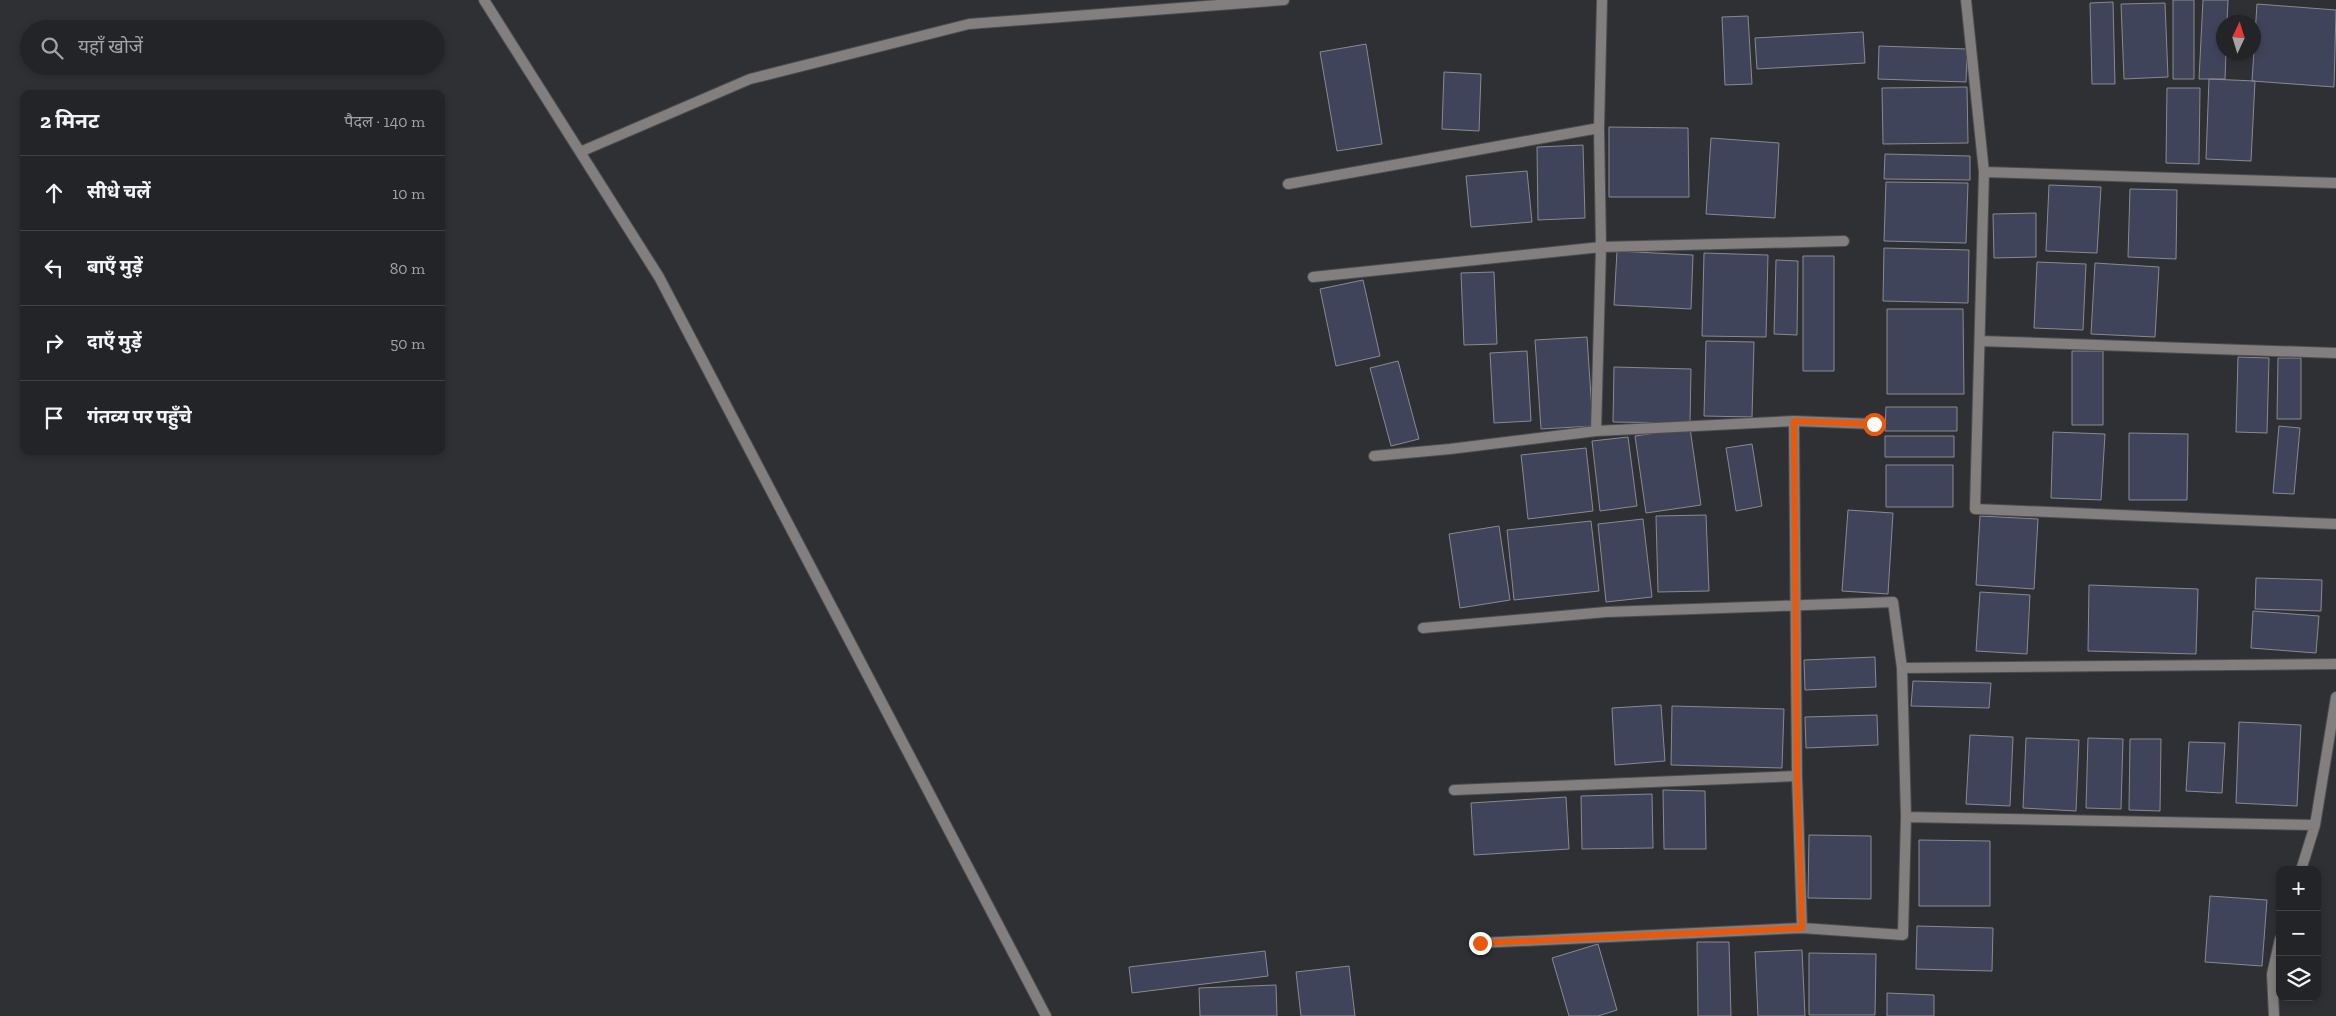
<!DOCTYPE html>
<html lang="hi">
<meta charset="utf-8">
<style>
:root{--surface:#232427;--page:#2f3033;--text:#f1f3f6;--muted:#a3a4a7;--line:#404144}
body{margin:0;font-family:"Zilla Slab","Noto Sans Devanagari",serif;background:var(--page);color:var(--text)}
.controls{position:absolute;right:15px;bottom:15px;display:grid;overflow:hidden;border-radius:10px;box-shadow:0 2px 8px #0003}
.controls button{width:45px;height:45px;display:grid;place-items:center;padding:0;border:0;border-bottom:1px solid var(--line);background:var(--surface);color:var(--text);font:25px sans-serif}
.compass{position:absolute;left:2216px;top:15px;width:45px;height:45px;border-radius:50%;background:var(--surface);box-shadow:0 2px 8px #0003;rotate:4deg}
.stop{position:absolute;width:15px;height:15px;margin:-11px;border:4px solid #ea580c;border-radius:50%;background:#fff}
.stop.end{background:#ea580c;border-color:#fff;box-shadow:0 1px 5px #0008}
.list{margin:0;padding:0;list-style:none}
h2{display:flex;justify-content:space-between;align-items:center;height:65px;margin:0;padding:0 20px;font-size:21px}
h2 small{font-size:16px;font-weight:400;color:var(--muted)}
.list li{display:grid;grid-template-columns:32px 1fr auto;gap:15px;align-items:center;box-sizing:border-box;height:75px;padding:0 20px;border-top:1px solid var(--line)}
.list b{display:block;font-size:19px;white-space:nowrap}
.list em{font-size:16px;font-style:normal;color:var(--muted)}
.icon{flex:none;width:28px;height:28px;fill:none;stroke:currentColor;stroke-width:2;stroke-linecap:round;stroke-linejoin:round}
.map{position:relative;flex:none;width:2336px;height:1016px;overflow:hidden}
.search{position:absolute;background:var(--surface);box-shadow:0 2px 8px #0003;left:20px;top:20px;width:425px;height:55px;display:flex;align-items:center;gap:12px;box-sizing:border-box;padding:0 18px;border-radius:28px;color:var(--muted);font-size:19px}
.panel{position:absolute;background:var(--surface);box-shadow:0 2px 8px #0003;left:20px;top:90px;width:425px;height:365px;border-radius:10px}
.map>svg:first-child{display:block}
</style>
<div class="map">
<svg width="2336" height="1016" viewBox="0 0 2336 1016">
<rect width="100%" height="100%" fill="#2f3034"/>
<path fill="#40445b" stroke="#898a8f" d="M2173,0H2194V79H2173Z
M2203,0H2228L2227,22H2224V52H2226L2225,79H2199Z
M2113,2L2115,84H2092L2090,3Z
M2165,3L2168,77L2124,79L2121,4Z
M2257,4L2336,10L2334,87L2252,81Z
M1748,16L1752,84L1725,85L1722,17Z
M1863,32L1865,63L1757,69L1755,38Z
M1366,44L1382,144L1337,151L1320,52Z
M1879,46L1967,49L1966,82L1878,79Z
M1444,72L1481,74L1479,131L1442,129Z
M2209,79L2255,81L2251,161L2206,159Z
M1967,87L1968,143L1883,144L1882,88Z
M2167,88H2200L2199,164L2166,163Z
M1609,127L1688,128L1689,197H1609Z
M1711,138L1779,143L1775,218L1706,214Z
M1583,145L1585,218L1538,220L1537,147Z
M1885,154L1970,156V180L1884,179Z
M1527,171L1532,222L1471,227L1466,176Z
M1886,182L1968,183L1966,243L1884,241Z
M2049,185L2101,187L2097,253L2046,251Z
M2130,189L2177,190L2176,259L2128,257Z
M2036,213V257L1994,258L1993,214Z
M1884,248L1969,250L1968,303L1883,301Z
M1617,251L1693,255L1691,309L1614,305Z
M1704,253L1768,255L1766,337L1702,336Z
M1803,256H1834V371H1803Z
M1776,260L1798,261L1797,335L1774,334Z
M2037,262L2086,264L2083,330L2034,328Z
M2095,263L2159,267L2155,337L2091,334Z
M1494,272L1497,344L1464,345L1461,273Z
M1363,280L1380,356L1336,366L1320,289Z
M1887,309H1963L1964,394H1887Z
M1587,337L1593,426L1541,429L1535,340Z
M1706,341L1754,342L1752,417L1704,416Z
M1527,351L1531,421L1494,423L1490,353Z
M2072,351H2103V425H2072Z
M2238,357L2269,358L2267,433L2236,432Z
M2278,358H2301V419H2277Z
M1398,361L1419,439L1391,446L1370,368Z
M1614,367L1691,369L1690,423L1613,422Z
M1886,407H1957V431H1885Z
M2279,426L2300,428L2294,494L2273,493Z
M1690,428L1701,505L1646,513L1635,436Z
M2053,432L2105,434L2101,500L2051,498Z
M2129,433L2188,434L2187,500H2129Z
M1885,436H1954V457H1885Z
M1628,437L1637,506L1600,511L1592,441Z
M1752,444L1762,506L1736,511L1726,448Z
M1586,448L1593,511L1528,519L1521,455Z
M1886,465H1953V507H1886Z
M1848,510L1893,513L1888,594L1842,591Z
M1706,515L1709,591L1658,592L1656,516Z
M1980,516L2038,519L2034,589L1976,585Z
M1643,519L1652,597L1606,602L1598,524Z
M1591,521L1599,591L1514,600L1507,530Z
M1499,526L1510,600L1460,608L1449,534Z
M2256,578L2322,580L2321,611L2255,609Z
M2089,585L2198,589L2196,654L2088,651Z
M1980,592L2030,595L2027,654L1976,651Z
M2253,611L2319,616L2316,653L2251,648Z
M1875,657L1876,687L1805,690L1804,660Z
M1913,681L1991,683L1989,708L1911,706Z
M1661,705L1665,761L1615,765L1612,708Z
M1672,706L1784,709L1782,768L1671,765Z
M1877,715L1878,745L1806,748L1805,717Z
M2239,722L2301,725L2297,806L2236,803Z
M1970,735L2013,737L2010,806L1966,804Z
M2026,738L2079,740L2076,811L2023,808Z
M2088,738L2123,739L2121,809L2086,808Z
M2130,739H2161L2160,811L2129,810Z
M2189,742L2225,743L2222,793L2186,791Z
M1663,790L1705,791L1706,849H1664Z
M1652,794L1653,848L1582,849L1581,796Z
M1566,797L1569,849L1474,855L1471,803Z
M1809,835L1871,836V899L1808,898Z
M1919,840L1990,841V906H1919Z
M2210,896L2267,900L2262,966L2205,962Z
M1917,926L1993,928L1992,971L1916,969Z
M1697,942H1729L1731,1016H1698Z
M1598,944L1617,1010L1598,1016H1569L1552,958Z
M1802,950L1805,1016H1758L1755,952Z
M1265,951L1268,976L1132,993L1129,967Z
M1809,953L1876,954L1875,1015H1809Z
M1349,966L1355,1016H1301L1296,972Z
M1276,985L1277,1016H1200L1199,988Z
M1887,993L1934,995V1016H1887Z"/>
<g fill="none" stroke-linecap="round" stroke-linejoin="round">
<g stroke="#4c4d50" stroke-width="12">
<path id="minor" d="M484,0L659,277L1046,1016
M1602,0L1599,128L1601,247L1596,431L1794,421L1797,776L1802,928
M1966,0L1984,172L2336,183
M580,152L750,79L969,24L1284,0
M1984,172L1975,509L2336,524
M1288,184L1599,128
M1313,277L1601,247L1844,241
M1980,341L2336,353
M1794,421L1874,424
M1374,456L1450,449L1596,431
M1423,628L1606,612L1893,602L1902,668L1906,817L1903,935L1802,928L1480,943
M1902,668L2336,664
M1454,790L1797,776
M1906,817L2315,825
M2301,870L2315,825L2336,697
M2274,1016L2272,974L2280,939"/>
</g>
<use href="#minor" stroke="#827f7e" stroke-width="10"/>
</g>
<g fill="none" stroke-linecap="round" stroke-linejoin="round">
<path stroke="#ea580c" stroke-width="6" d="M1480,943L1802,928L1797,776L1794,421L1874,424"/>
</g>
</svg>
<div class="controls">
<button>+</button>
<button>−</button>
<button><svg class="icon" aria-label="layers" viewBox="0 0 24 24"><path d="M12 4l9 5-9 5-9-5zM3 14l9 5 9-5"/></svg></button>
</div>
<svg class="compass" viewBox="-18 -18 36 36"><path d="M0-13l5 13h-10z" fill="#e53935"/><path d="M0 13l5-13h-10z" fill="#a3a4a7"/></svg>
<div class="stop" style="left:1874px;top:424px"></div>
<div class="stop end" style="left:1480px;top:943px"></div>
<div class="search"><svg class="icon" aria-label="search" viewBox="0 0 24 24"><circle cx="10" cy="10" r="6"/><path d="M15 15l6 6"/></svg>यहाँ खोजें</div>
<section class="panel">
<h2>2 मिनट<small>पैदल · 140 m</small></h2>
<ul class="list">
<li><svg class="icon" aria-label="ahead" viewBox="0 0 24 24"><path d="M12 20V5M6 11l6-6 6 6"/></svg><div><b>सीधे चलें</b></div><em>10 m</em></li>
<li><svg class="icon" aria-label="left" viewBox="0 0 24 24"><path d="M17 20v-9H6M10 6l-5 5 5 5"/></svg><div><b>बाएँ मुड़ें</b></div><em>80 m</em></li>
<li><svg class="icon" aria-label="right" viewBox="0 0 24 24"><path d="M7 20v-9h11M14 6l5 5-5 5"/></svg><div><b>दाएँ मुड़ें</b></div><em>50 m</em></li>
<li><svg class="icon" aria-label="arrive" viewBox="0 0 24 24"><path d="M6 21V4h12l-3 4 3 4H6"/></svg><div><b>गंतव्य पर पहुँचे</b></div></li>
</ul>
</section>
</div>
